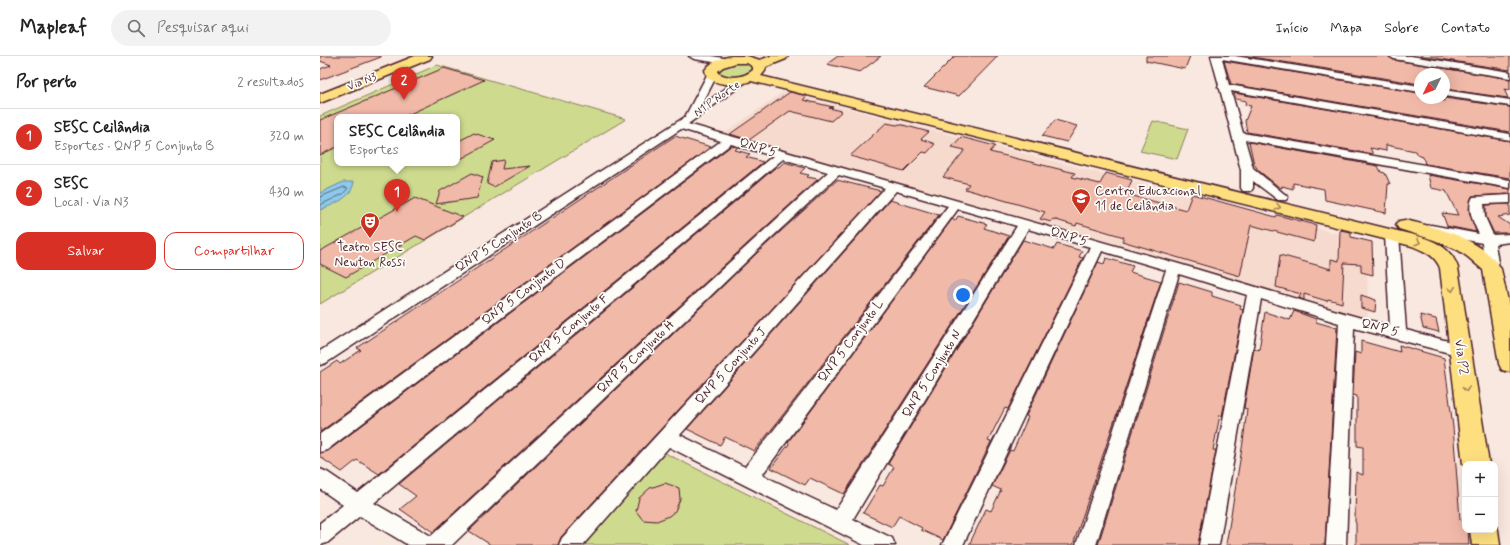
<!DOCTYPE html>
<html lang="pt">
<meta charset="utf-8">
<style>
:root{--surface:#fff;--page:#f2f2f2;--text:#222;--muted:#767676;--line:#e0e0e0;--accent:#d93025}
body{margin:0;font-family:Mynerve,sans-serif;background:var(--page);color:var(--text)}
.controls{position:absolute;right:12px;bottom:12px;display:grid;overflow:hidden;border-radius:8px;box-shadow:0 4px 16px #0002}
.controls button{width:36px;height:36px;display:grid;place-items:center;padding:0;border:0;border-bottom:1px solid var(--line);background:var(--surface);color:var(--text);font:20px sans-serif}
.compass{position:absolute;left:1094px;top:12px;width:36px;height:36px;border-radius:50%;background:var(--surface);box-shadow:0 4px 16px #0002;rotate:227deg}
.you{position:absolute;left:643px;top:239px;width:14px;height:14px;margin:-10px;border:3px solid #fff;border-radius:50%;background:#1a73e8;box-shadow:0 0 0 6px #1a73e833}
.badge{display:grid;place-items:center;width:26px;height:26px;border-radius:50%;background:var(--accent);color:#fff;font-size:13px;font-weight:700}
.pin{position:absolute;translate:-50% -33px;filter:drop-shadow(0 1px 2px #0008)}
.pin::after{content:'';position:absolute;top:21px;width:14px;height:12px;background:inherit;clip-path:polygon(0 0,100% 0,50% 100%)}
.popup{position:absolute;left:14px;top:58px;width:126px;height:52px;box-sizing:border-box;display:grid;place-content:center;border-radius:8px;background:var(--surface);filter:drop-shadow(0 1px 3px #0005);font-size:13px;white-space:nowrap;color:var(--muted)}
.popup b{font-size:15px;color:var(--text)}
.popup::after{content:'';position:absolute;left:50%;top:100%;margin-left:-8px;border:8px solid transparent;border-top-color:var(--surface)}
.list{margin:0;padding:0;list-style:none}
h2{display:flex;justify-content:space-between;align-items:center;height:52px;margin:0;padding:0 16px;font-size:17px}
h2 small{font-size:13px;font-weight:400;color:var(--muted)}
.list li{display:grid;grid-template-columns:26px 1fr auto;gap:12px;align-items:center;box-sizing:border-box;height:56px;padding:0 16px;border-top:1px solid var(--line)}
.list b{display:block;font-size:15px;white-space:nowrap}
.list p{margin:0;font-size:13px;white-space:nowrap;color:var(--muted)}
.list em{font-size:13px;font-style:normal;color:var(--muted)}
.actions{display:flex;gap:8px;padding:12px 16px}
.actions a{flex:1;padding:9px 0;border:1px solid var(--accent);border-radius:12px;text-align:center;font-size:14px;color:var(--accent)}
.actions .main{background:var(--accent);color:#fff}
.icon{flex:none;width:22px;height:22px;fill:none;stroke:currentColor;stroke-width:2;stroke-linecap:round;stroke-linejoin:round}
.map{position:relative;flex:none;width:1190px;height:489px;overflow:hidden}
header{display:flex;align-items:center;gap:24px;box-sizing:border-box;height:56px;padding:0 20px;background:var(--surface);border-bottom:1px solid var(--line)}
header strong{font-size:19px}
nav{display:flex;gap:22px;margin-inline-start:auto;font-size:14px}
.search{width:280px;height:36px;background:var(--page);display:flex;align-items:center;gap:10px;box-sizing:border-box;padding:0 14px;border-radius:22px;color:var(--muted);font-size:15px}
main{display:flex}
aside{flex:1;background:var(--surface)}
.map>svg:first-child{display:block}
</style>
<header>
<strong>Mapleaf</strong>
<div class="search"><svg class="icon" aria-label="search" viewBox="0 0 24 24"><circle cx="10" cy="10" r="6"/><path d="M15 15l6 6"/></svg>Pesquisar aqui</div>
<nav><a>Início</a><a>Mapa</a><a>Sobre</a><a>Contato</a></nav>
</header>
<main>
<aside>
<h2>Por perto<small>2 resultados</small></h2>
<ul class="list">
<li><span class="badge">1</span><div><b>SESC Ceilândia</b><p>Esportes · QNP 5 Conjunto B</p></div><em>320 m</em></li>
<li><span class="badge">2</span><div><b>SESC</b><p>Local · Via N3</p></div><em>430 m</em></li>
</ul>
<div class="actions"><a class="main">Salvar</a><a>Compartilhar</a></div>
</aside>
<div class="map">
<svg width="1190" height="489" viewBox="0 0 1190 489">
<rect width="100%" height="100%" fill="#f9e8df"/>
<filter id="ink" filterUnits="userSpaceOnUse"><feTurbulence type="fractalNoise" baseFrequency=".025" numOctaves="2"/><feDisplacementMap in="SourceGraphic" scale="8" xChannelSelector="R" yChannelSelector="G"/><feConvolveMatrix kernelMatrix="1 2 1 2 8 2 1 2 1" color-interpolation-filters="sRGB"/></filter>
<g filter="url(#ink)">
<path fill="#f7dace" d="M463,36L1047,185L1048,265L402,79Z"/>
<path fill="#cedb8f" stroke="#8c7d5d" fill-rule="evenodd" d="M410,6L429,7L434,12L432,17L415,22L397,19L396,13Z
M117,9L306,63L0,248V60ZM17,61H137V107H17Z
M833,65L868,73L857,103L820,95Z
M343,396L367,408L530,489H260Z"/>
<path fill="#8bcaec" stroke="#71869f" d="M23,126H34C31,143 14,148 0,154V137Z"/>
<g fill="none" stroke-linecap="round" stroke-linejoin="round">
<path stroke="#646378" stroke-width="1" d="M0,141L24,131L28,132L23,138L0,149"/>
</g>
<path fill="#f1b9a8" stroke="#4a1f2b" d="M0,0H61V1L0,24V13L11,9L0,5Z
M518,0H561L540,16L507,8Z
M635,0H678L639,40L604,31Z
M826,0H870L865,13L826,5Z
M926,0H1068L1074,4L1190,23V34L1184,33L1188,42L1124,33V18H1100V28Z
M1100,0H1190V14Z
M904,5L1100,37V42L1124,45V42L1190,51V76L911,28Z
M124,12L164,24L83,61H17V91L0,99V64Z
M470,36L487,40L483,44L513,51L509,52L522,55L511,65L470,55L429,84L410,78Z
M914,37L1190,85V122L1105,108L1103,101L1097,99L1095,95L1066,89V95L1050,92L1053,98L927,76L925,65L931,50L925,49L926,45L916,43Z
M735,64L757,70L747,86L722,80Z
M566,67L577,69L579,68L609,76L601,83L615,88L607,97L603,96L584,115L530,100Z
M154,77L175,84L137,105V86Z
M355,80L391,91L0,376V316L17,305L20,308L41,294L37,292Z
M641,81L675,90L670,96L755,117L752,121L780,128L786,117L812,124L806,138L866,154L872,138L956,161L957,159L996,169L994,186L931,169L920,220L802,185L804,181L757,167L756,170L733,163L731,166L720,163L725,156L645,133L649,128L623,121L645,94L632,91Z
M929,86L1058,110L1061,116L1065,117L1070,128H1068L1066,157L1005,144L1004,133L973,127V133L962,130V132L959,131L939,115L934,108Z
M411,90L418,91L415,94L430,98L426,101L443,106L59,418L37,404L22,416L0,401V397L8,395Z
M184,104L182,113L210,110L174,131L167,128L172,106Z
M464,106L485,112L480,117L489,119L487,121L498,123L113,476L80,453L96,440L79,428L456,111H459Z
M152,117L163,121L157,142L116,148L120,135Z
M1108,119L1190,133V138L1152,140L1150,145L1149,155L1156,176L1127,170L1122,157L1138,159L1126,135L1111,132Z
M517,124L561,135L241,481L238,489H171L149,475L437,197Z
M95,142L143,161L105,184L96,180L26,221L0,208V195Z
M570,144L619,159L448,378L434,395L405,381L400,389L367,373Z
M1190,148V159L1178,161L1190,169V177H1174L1166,161V149Z
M638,160L667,168L664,172L689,180L524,438L490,422L485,429L451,412L469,388L468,386L632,163L635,165Z
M1020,174L1031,176V181L1052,186L1053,219L1041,216V208L1024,207L1022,247L1008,243L1007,245L984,238V244L979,242L981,238L956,231L960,199L1011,213V203L1019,205Z
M703,184L734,193L737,188L762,195L759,201L763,202L688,353L685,352L668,385L671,386L623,484L601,474L602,472L579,460L572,471L543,457L560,429L563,430L574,411L568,408Z
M786,202L813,210L810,216L841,225L753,489H649L666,453L671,455L681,434L672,430L690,394L693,395L708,361L706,360L778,206L784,208Z
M859,226L892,236V240L921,249L920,253L923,254L902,360L900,359L893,394H896L878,489H778Z
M1041,239L1056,244L1055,256L1041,252Z
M974,255L996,263V266L1017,272L1005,489H906L923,386L927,353L924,352L934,292L939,294L945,256L970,264Z
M1100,259L1116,263L1119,276L1103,272Z
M1041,285L1080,296L1079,289L1124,302L1133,371L1140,463L1145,465V474H1148L1149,489H1036V467L1035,466L1036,416L1043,419V391L1037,390V340L1033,339L1035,296L1041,298Z
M345,427L359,432L360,443L355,455L349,460L337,465L323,464L316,455L319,442L330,432Z"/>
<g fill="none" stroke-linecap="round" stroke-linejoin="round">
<g stroke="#4a1f2b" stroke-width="3">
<path id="minor" d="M369,0H392L409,3L411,5L406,8L374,3Z
M891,0H915L1100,30V36L902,3L909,29L1190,78V84L911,35L923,77L1190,124V132L925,84L933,112L968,141L966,144H958L933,125V132L931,135H923L921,132V114L900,33L898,31L899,29Z
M1069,0H1091L1190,16V22L1074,3Z
M392,16L397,19L381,50L422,21H428L430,23L368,68L859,208L1027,258L1070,270L1065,179L1067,176L1072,175L1077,176L1079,179L1086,274L1147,290L1149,294L1147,298L1141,300L1034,272L1026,489H1006L1019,267L941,243L899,489H879L927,239L859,218L776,489H756L846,214L782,195L643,489H622L770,191L708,173L533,463L572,482L575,489H544L349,391L263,489H239L242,482L565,132L519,119L436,196L132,489H88L40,460L7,487L0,489V467L23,449L0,433V413L7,416L38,437L453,100L411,88L7,394L0,396V378L401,85L361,73L6,307L0,309V295L365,61L387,19ZM463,103L508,116L111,480L54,447ZM576,135L628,150L425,411L360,379ZM638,153L697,170L516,454L442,419Z
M1124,34L1190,44V50L1124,40Z
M1190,139V147L1164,148L1165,161L1173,179L1190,178V186L1175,188L1179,213L1177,216L1172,218L1167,216L1165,213L1162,187L1111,177L1106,176L1104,173L1106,170L1111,169L1159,178C1154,168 1146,152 1153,141Z"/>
</g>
<g stroke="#4a1f2b" stroke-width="3">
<path id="major" d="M95,0H112L110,3L0,47V38Z
M411,0H427L440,4L451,0H468L466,3L446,11L445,15L441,20L1098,180C1116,185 1132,193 1138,212L1169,408H1145V411L1143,408L1120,212C1115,199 1104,195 1092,190L431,25C416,30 401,30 387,22L385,14C391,5 401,3 411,0ZM416,7H427L433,11V14C423,22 409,23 398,17V15L403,11Z
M1085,164C1118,172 1162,182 1181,213L1190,254V316L1182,314L1179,308L1163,214L1148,201L1138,194L1114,184L1079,173L1076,169L1079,165Z
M1175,468L1178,474L1180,489H1152L1150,474H1175Z"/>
</g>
<use href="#minor" fill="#fdfcf7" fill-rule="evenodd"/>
<use href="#major" fill="#fedf80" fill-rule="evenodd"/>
</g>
<defs><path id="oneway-chevron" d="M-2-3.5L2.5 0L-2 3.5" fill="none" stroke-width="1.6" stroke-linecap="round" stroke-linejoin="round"/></defs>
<g stroke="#a47f56">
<use href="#oneway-chevron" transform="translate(958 151) rotate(14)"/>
<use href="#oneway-chevron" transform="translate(1098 186) rotate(19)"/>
<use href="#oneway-chevron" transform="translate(1132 233) rotate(82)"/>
<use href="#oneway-chevron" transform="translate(1146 333) rotate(82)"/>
</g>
</g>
<defs>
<g id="school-pin" transform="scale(1)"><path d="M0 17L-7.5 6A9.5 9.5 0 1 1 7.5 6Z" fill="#c8321e" stroke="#fdfcf7"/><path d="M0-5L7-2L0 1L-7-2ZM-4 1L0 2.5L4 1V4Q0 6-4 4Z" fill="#fff"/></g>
<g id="theatre-pin" transform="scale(1)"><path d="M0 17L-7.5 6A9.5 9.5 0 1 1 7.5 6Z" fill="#c8321e" stroke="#fdfcf7"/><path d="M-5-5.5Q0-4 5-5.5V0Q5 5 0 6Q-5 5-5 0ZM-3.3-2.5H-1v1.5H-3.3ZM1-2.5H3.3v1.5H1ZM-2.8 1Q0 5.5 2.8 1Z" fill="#fff"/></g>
</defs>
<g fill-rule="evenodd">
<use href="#school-pin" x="761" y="142"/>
<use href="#theatre-pin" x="50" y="166"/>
</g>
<g text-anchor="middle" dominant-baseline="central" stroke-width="3.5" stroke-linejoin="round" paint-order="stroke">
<g font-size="11" fill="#4a1f2b" stroke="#fdfcf7">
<text transform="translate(42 26) rotate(-22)">Via N3</text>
<text transform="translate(397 43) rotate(-35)">N1 P Norte</text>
</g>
<g font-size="13" fill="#4a1f2b" stroke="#fdfcf7">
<text transform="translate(438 92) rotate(16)">QNP 5</text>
<text transform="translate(749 181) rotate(16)">QNP 5</text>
<text transform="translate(179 186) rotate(-33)">QNP 5 Conjunto B</text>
<text transform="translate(204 236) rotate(-37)">QNP 5 Conjunto D</text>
<text transform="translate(1060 272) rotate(14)">QNP 5</text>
<text transform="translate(249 273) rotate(-40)">QNP 5 Conjunto F</text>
<text transform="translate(531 285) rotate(-53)">QNP 5 Conjunto L</text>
<text transform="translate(316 301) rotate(-43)">QNP 5 Conjunto H</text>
<text transform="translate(1141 301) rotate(82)">Via P2</text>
<text transform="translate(411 310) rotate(-48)">QNP 5 Conjunto J</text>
<text transform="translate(612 318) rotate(-58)">QNP 5 Conjunto N</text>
</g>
<g font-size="13" fill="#4a1f2b" stroke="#fdfcf7" text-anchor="start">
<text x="775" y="135">Centro Educacional<tspan x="775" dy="15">11 de Ceilândia</tspan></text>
<text x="50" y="191" text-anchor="middle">Teatro SESC<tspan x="50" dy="15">Newton Rossi</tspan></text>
</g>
</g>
</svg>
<div class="controls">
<button>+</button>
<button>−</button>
</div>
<svg class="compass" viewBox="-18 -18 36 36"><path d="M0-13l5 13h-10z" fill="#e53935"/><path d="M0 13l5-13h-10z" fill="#767676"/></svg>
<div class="you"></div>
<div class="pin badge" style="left:77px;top:156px">1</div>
<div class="popup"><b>SESC Ceilândia</b>Esportes</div>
<div class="pin badge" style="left:84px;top:44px">2</div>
</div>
</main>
